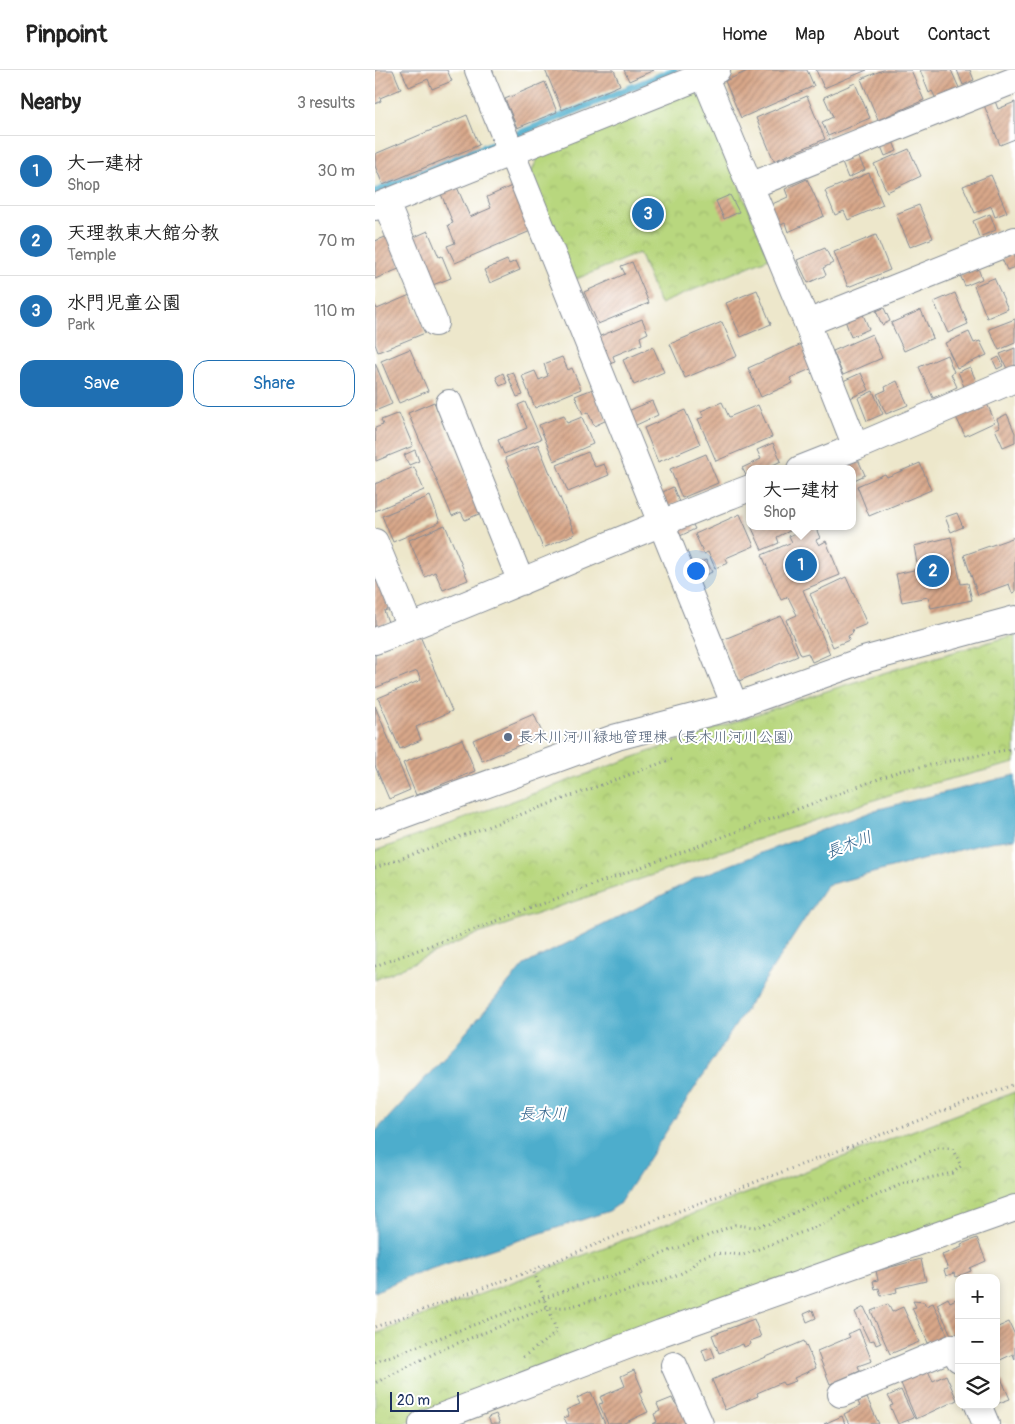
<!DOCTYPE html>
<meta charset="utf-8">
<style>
:root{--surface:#fff;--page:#f2f2f2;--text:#222;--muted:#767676;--line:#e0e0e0;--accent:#1f6fb2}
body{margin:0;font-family:Pangolin,"Klee One",sans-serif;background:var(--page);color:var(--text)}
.controls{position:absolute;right:15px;bottom:15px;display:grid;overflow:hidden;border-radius:10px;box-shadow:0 2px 8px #0003}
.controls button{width:45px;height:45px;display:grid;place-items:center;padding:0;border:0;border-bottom:1px solid var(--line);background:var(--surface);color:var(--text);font:25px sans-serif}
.scale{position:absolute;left:15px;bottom:12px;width:69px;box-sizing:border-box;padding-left:5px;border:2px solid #1b2f5e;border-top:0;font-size:14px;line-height:18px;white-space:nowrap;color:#1b2f5e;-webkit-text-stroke:4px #fff;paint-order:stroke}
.you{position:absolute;left:320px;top:500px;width:18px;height:18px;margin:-12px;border:4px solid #fff;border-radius:50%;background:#1a73e8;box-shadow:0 0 0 8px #1a73e833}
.badge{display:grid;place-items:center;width:32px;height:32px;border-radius:50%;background:var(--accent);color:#fff;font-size:16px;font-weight:700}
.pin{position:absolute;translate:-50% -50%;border:2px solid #fff;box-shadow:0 1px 5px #0006}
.popup{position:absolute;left:371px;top:395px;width:110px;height:65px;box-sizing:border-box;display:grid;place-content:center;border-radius:10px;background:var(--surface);filter:drop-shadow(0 1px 4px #0005);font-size:16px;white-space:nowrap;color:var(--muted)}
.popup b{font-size:19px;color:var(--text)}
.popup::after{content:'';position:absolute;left:50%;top:100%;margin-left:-10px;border:10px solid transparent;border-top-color:var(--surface)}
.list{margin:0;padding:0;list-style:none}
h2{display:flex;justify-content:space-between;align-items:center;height:65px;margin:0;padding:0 20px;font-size:21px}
h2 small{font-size:16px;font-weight:400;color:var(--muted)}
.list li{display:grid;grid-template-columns:32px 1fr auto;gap:15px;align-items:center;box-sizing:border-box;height:70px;padding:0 20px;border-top:1px solid var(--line)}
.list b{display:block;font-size:19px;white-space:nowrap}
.list p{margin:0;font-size:16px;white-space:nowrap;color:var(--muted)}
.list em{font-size:16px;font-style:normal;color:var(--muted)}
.actions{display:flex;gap:10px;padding:15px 20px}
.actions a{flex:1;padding:11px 0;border:1px solid var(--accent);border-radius:15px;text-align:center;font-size:18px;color:var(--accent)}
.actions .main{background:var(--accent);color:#fff}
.icon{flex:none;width:28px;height:28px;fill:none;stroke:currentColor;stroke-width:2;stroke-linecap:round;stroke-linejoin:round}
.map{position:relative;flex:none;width:640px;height:1354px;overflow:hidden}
header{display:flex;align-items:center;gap:30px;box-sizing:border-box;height:70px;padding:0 25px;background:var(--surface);border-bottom:1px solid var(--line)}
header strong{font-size:24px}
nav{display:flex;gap:28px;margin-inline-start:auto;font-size:18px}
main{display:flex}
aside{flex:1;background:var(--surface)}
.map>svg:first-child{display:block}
</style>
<header>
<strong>Pinpoint</strong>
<nav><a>Home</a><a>Map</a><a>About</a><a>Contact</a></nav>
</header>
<main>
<aside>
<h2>Nearby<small>3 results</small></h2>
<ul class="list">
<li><span class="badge">1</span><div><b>大一建材</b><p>Shop</p></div><em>30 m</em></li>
<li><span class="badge">2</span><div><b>天理教東大館分教</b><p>Temple</p></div><em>70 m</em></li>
<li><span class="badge">3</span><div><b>水門児童公園</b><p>Park</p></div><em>110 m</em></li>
</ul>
<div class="actions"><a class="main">Save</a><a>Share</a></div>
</aside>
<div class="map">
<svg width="640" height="1354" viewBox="0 0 640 1354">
<defs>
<pattern id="park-crowns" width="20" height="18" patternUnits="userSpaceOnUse" patternTransform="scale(1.25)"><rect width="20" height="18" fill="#b8d77e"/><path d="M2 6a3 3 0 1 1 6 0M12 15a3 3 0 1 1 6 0" fill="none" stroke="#9eb96f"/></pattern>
<pattern id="building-hatch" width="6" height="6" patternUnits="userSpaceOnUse" patternTransform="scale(1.25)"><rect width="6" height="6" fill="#d8a789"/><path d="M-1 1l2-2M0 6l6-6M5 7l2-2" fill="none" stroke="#ae8873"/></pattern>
</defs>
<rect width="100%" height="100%" fill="#fff"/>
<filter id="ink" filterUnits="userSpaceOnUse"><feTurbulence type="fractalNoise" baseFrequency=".02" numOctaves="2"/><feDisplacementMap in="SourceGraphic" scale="10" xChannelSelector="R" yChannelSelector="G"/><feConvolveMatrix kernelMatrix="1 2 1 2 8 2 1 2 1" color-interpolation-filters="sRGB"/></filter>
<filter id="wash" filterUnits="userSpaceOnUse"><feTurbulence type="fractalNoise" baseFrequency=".0096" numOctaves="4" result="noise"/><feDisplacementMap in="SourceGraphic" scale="20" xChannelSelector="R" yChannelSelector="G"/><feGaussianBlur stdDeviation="1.12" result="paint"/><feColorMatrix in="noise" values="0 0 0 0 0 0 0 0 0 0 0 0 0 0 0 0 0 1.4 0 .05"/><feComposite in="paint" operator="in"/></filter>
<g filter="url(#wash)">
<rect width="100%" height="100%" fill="#ede7cb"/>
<path fill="url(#park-crowns)" stroke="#6a836e" d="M324,18L394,188L285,234L264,183L199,210L155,104L165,84Z
M640,565V693L523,722L97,866L0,910V781C212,705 422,623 640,565Z
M640,1022V1133L113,1322L28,1354H0V1264Z"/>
<path fill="#4eadcc" stroke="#346e95" d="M640,705V769L615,772L452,815L244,1134L234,1141L31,1207L0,1222V1062L69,988L149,895L323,807L500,740Z"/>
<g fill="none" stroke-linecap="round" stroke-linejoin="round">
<path stroke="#4eadcc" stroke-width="7" d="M138,66L299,0
M0,122L117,74"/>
</g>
<g id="blocks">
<path fill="url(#building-hatch)" d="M0,0H18L26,19L5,28L6,31L0,34Z
M26,0H72L77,11L57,19L53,9L34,17Z
M170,0H239L245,15L187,40Z
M249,0H279L254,11Z
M375,0H432L439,16L366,48L350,11Z
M441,0H492L449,18Z
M508,0H536L549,30L503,50L486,9Z
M545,0H576L585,20L561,29L557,21L554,23Z
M582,0H595L599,10L588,15Z
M170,12L182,42L142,58L130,29Z
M480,13L495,48L453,66L447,52L458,47L449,27Z
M432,26L450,69L399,91L381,48Z
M620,31L623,39L640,32V69L625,75L609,35Z
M92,45L104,75L8,115L0,96V84Z
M517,69L522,81L510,86L505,74Z
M534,79L546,106L512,122L499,94Z
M483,86L490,100L473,108L467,93Z
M494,103L508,135L473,150L469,141L460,145L450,121Z
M616,105L632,142L620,147L616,136L600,143L588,116Z
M432,109L449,146L413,162L410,153L404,156L395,135L413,127L410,119Z
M139,115L158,160L80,193L72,176L80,173L73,155L78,153L66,124L82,117L95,147L116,138L112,127Z
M355,125L364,142L349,149L341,131Z
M544,135L558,168L535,177L521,144Z
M615,144L621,160L604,167L598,151Z
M53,161L64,187L67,186L76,208L55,216L35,169Z
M501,165L515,200L473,217L459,182Z
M13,166L26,198L0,209V171Z
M450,178L458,193L448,198L451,205L433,213L422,190Z
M640,183V197L632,200L627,189Z
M132,190L134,194L141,191L145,200L115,213L109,200Z
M257,192L274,233L223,254L209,222L250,204L246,196Z
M603,198L607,209L590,216L585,205Z
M619,208L633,239L612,248L599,216Z
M382,220L396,254L366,267L351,233Z
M580,223L593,254L573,263L559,232Z
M35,225L50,263L3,282L0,274V235L2,239Z
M509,238L515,251L507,255L501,241Z
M546,240L558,268L529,281L516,253Z
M487,242L494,259L476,267L470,250Z
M267,249L273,263L265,267L267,274L238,286L240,292L234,294L223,267Z
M640,249V273L624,280L614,259Z
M347,252L362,286L310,308L295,274Z
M594,262L599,273L605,271L612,285L582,298L570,273Z
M497,264L507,288L468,305L458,281Z
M427,274L438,298L415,308L418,313L386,327L373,298Z
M278,277L289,302L259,315L248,290Z
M640,278V297L633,301L625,284Z
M35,279L53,321L24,333L6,291Z
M572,285L579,302L576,304L582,317L558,328L544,297Z
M187,287L193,300L197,298L206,319L160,338L147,306L160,301L164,310L173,306L169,294Z
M624,287L628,296L622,299L618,290Z
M0,293L17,334L0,341Z
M595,297L602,313L590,319L583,302Z
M138,302L148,325L142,327L132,304Z
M128,303L132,313L125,316L121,307Z
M486,303L494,320L475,328L468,311Z
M522,311L533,335L511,344L502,324L511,320L510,317Z
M218,319L232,350L219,356L213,342L208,344L200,326Z
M498,321L508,344L492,351L483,328Z
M610,329L620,352L590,366L579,343Z
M277,331L283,345L259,356L253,341Z
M59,332L106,443L90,450L86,442L77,446L33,343Z
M150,332L166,369L129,384L123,370L152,358L143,335Z
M347,332L354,347L383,335L397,367L341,391L323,349L329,347L326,341Z
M310,340L325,374L283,392L269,358Z
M24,343L38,376L1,391L0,358L8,355L6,350Z
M632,344L640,363V372L628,377L620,359L625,357L622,349Z
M189,345L192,353L207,347L218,374L179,391L164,355Z
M398,373L406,391L390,399H375V406L372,407L367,398L386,389L382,380Z
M163,374L200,464L168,478L130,388Z
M40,380L44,391L34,395L29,385Z
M213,382L220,397L229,394L234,405L193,422L182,395Z
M480,383L490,405L477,411V399H466L462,391Z
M331,384L343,413L307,428L295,399Z
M545,393L556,420L494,446L482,416L510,404L512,407Z
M39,397L49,420L0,441V414Z
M298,417L304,432L292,437L286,423Z
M55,426L65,452L18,472L7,446Z
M582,443L588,457L576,462L570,447Z
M365,444L379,476L351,488L353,493L340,498L333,482L329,484L320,464Z
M314,447L320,459L305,466L300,454Z
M70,455L93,510L68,520L60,502L50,507L34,470Z
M376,456H425L402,467L404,473L387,480Z
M436,456H440L445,468L441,470L444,475L451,471L465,505L428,520L455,584L437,592L433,583L426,585L411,550L422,545L413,527L406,530L387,485L417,472L414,466Z
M576,467L586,514L593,513L597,530L556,538L553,527L527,532L521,504L543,499L539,476Z
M640,467V522L637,523L634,514L603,525L589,485Z
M331,490L337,502L322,509L317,496Z
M0,503L15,539L9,541L13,552L0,558Z
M471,507L492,554L477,560L478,563L473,566L474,570L458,577L435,524Z
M406,546L423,586L364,611L347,570Z
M45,566L77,641L41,657L46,670L25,679L3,628L46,610L42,601L0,618V585Z
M0,636L35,720L14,729L0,696Z
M159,644L168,665L107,691L98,670Z
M87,669L100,701L41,725L28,693Z
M602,1168L611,1191L595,1198L596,1201L581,1207L579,1203L571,1206L569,1200L573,1199L567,1185L587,1177L586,1174Z
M546,1189L551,1211L521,1218L522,1222L506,1226L504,1218L500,1219L498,1211L503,1210L501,1201Z
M573,1228L575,1232L581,1229L584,1234V1262L576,1265L562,1234Z
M538,1231L549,1232L551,1236L558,1233L573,1266L554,1275L537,1238L541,1237Z
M513,1234L517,1242L528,1237L544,1272L515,1284L496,1241Z
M489,1237L506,1273L501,1275L499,1270L494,1271L480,1242Z
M438,1240L441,1248L432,1252L429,1244Z
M379,1249L386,1267L375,1271L376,1274L369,1277L368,1274L344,1283L337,1265Z
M634,1252L640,1265V1290L638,1284L621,1292V1258Z
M484,1259L497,1291L483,1296L485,1301L455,1314L442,1281L475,1267L473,1264Z
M429,1271L441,1298L419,1308L421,1311L409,1315L407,1312L382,1323L383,1326L350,1340L337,1310Z
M336,1277L340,1287L331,1291L327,1280Z
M552,1299L558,1311L571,1305L582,1330L541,1349L525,1311Z
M259,1300L268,1321L264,1323L273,1342L247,1354H233L224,1334L228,1333L225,1327L250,1316L246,1306Z
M625,1306L635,1329L621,1334V1308Z
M526,1320L539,1348L523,1354L515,1336L518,1335L513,1326Z
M216,1322L230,1354H192L189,1348L194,1346L191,1340L205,1334L202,1328Z
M297,1328L300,1334L305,1332L315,1354H277L282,1352L279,1344L285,1341L282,1334Z
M492,1328L504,1354H474L469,1344L485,1336L483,1332Z
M121,1344L125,1354H116L113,1347Z
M467,1346L470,1354H449Z"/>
</g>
</g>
<g filter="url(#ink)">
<use href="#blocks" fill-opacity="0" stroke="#848b94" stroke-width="1"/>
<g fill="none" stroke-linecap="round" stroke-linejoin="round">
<g stroke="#848b94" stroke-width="28">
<path id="minor" d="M103,0L360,636
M329,5L432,253L481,377
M375,116L640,10
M11,133L60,253
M0,137L342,0
M432,253L640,170
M74,333L146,512
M425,399L481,377L640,309
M0,472L35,557
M0,571C126,522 249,466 375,418
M0,755L242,667L360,636L492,589L640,549
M299,1295L325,1354
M466,1324L579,1277L584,1289
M603,1335L611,1354
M47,1354L286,1263L640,1138"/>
</g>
<path stroke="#848b94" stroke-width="3" stroke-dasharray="1 4" stroke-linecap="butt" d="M0,798L297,689
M0,896L525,701L640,678
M0,1257L158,1200L288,1147L640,1014
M148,1287L182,1262L158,1200
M0,1292L202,1216L252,1201L277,1188L360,1155L379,1157L394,1154L562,1078H577L586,1096L578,1103L529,1113L474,1138L451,1153L368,1185L347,1183L336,1184L325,1188L315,1198L307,1203L281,1213L193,1237L171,1238L68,1279L0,1313"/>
<use href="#minor" stroke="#fff" stroke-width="26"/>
</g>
</g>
<circle fill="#5c6f8a" stroke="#fff" stroke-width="2" cx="133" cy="667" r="5"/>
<g text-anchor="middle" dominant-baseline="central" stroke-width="4" stroke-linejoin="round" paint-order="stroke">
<g font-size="15" fill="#4e5e75" stroke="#fff" text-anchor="start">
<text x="143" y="667">長木川河川緑地管理棟（長木川河川公園）</text>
</g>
<g font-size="16" font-style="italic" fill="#2f618a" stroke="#fff">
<text transform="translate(474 775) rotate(-21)">長木川</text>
<text x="168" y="1044">長木川</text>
</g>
</g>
</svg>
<div class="controls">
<button>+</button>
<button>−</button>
<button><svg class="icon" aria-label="layers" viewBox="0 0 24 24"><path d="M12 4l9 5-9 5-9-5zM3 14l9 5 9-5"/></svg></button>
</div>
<div class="scale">20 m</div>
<div class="you"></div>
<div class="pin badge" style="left:426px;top:495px">1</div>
<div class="popup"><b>大一建材</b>Shop</div>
<div class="pin badge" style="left:558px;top:501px">2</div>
<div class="pin badge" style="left:273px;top:144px">3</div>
</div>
</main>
